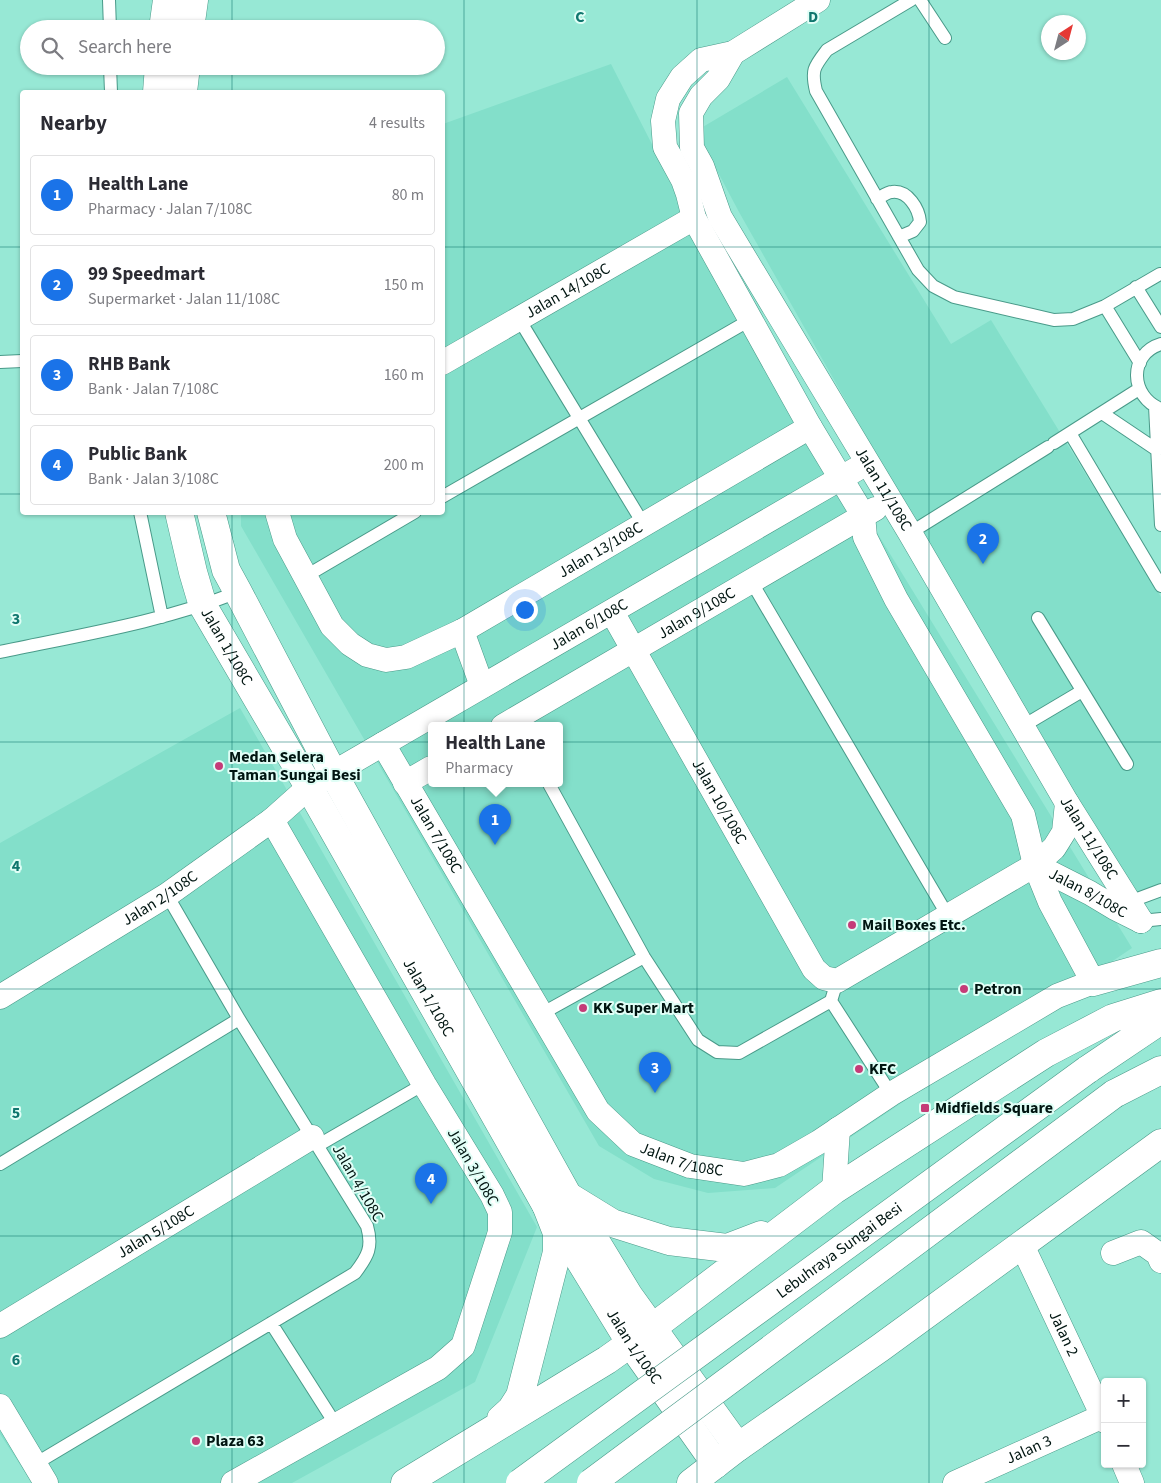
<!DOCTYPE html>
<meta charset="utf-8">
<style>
:root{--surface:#fff;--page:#f2f2f3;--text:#2b2b33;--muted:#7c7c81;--line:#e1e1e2;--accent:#1a73e8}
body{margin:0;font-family:"Source Sans 3",sans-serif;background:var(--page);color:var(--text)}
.controls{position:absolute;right:15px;bottom:15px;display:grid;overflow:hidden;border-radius:5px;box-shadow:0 1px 4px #0004}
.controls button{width:45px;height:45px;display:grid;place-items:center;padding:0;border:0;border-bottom:1px solid var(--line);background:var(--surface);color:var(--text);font:25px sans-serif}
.compass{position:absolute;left:1041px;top:15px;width:45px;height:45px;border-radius:50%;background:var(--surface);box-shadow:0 1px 4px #0004;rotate:36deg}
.you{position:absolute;left:524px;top:609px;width:18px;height:18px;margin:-12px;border:4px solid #fff;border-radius:50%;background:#1a73e8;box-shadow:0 0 0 8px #1a73e833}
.badge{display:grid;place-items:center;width:32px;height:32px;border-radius:50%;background:var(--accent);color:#fff;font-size:16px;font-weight:700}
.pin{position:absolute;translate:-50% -41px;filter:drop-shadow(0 1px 2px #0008)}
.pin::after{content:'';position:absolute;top:26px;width:18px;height:15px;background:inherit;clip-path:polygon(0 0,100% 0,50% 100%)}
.popup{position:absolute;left:428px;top:722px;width:135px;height:65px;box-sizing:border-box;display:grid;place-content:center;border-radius:5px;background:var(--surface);filter:drop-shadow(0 1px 4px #0005);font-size:16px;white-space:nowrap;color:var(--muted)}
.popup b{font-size:19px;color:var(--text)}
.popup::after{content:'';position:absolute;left:50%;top:100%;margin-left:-10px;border:10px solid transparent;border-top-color:var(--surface)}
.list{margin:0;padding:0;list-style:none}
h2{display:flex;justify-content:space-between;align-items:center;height:65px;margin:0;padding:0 20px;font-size:21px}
h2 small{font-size:16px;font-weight:400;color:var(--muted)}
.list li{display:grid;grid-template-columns:32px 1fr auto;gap:15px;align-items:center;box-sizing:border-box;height:80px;margin:0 10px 10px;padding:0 10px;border:1px solid var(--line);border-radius:5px}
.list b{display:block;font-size:19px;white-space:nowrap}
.list p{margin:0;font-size:16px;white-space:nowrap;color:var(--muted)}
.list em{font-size:16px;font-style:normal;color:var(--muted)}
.icon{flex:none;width:28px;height:28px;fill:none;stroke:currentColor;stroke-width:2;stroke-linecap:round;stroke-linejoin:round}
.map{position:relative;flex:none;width:1161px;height:1483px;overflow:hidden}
.search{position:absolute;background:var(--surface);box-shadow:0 1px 4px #0004;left:20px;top:20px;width:425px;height:55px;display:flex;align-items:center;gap:12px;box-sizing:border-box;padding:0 18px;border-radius:28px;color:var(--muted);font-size:19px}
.panel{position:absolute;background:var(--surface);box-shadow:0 1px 4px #0004;left:20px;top:90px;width:425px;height:425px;border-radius:5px}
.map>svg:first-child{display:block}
</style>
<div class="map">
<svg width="1161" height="1483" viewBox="0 0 1161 1483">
<rect width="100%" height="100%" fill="#97e8d5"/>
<path fill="#83dfca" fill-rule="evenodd" d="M611,64L659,158L693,233L1132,948L775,1188L708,1193L654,1179L599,1146L241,526V513L442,512L443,124ZM431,726H559V784H431Z
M787,77L951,344L991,320L1161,597V885L1136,895L944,574L739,212L696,131Z
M240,708L537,1227L475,1382L292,1483H32L0,1434V843Z"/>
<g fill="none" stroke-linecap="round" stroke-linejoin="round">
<g stroke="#499a89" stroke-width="14">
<path id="lane" d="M109,0L110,29
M911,0L827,50C814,67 811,70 816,91L918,270L933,286L954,297L1054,320L1073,319L1105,306L1160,274
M920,0L945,38
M110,66L111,92
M877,199C881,197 887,192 892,192C908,190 919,209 920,222L913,231L899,237
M1136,287L1161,327
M1105,306L1140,363
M519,319L644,525
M1161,344C1128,354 1130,397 1161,409
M0,362L22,361
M1155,406L1161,525
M1102,413L1157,450
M1070,433L1161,586
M1054,443L1139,389
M442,497L750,320
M140,512L162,617
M910,533L1048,447
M306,576L415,512
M751,581L948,916
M1038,618L1127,764
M0,652C80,635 162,622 238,592
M1023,726L1082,691
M549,784L644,957L698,1040L717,1052L739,1053L831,1001L837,981
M1129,902L1161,890
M1141,921L1161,919
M831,1001L891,1094
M541,1014L644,957
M317,1146L424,1084
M0,1164L239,1019
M271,1323L336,1425
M35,1464L355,1273C368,1256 373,1247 367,1226L239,1019L167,895"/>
</g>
<g stroke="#499a89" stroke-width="25">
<g id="street">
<path id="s1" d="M733,53L718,79L701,96L691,113L692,148L702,166L720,217L910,533L1067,803L1141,921"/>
<path id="s2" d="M442,363L694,218"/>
<path id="s3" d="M277,512L285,539L332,626L350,644L367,655L386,660L406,657L462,631L810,427"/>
<path id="s4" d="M612,612L814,969L824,978L837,981L1035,865L1054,848L1064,832L1067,803"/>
<path d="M462,631L482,686"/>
<path id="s5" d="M503,726L875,509"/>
<path id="s6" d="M383,744L598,1111L633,1144L690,1166L744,1174L779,1165L819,1142L891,1094L1057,996L1093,982L1050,902L1035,865L1023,815L896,599L865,537L863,515L810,427L694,218L688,194L683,180L665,147L663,121L668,99L682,77L701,60L733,53L818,0"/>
<path d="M405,783L431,768"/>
<path id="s7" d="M1035,865L1090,893L1115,908L1141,921"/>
<path id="s8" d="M0,997L167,895L272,820L309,787L867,463"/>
<path d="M834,1190L838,1129"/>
<path id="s9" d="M1022,1245L1105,1421"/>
<path d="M1113,1253L1141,1242L1158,1254L1161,1261"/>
<path id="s10" d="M0,1326L312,1137"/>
<path d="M0,1406L46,1483"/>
<path d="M1124,1464L1132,1483"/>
<path d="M233,1483L438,1368L463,1346L500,1232V1212L492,1195L424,1084L272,820"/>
<path id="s11" d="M955,1483L1103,1416"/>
</g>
</g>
<g stroke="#499a89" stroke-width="29">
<g id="secondary">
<path d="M163,29L167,0"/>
<path d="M190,29L194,0"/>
<path d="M157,92L159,66"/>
<path d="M183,92L186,66"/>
<path id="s12" d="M179,512L193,572L203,606L309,787L546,1205L631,1344L716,1464"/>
<path d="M211,512L226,570L238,592L333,773L568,1196L629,1296L738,1447L691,1483"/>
</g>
</g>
<g stroke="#499a89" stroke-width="29">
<path id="highway" d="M1093,982L1161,963
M1087,1070L1161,1020
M1114,1094L1161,1070
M568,1196L612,1223L669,1241L727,1248L761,1235
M501,1419L511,1410L520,1396L557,1252V1233L546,1205
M738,1447L880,1348L1161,1143
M405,1483L607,1360L652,1328L834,1190L1046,1053L1113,1018L1161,1003"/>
</g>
<use href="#lane" stroke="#fff" stroke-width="12"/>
<use href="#street" stroke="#fff" stroke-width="24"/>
<use href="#secondary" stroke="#fff" stroke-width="28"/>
<use href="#highway" stroke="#fff" stroke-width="28"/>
<g stroke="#499a89" stroke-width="29" stroke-linecap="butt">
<g id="highway-bridge">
<path id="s13" d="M520,1483L1087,1070"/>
<path d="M591,1483L1114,1094"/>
</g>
</g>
<use href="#highway-bridge" stroke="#fff" stroke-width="28"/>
</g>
<path fill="none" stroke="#0f766e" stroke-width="1" stroke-opacity="0.55" d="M232,0V29M464,0V1483M697,0V1483M929,0V1483M232,66V92M0,247H22M442,247H1161M0,494H22M442,494H1161M232,512V1483M0,742H1161M0,989H1161M0,1236H1161"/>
<g fill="#c53c78" stroke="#e0fef6" stroke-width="2">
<circle cx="219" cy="766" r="5"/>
<circle cx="852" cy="925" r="5"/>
<circle cx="964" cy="989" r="5"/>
<circle cx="583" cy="1008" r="5"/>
<circle cx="859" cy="1069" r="5"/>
<rect x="920" y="1103" width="10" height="10" rx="2.5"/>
<circle cx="196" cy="1441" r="5"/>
</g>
<g text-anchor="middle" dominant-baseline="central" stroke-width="4" stroke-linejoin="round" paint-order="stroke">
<g font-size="16" fill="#001511" stroke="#e0fef6">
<text stroke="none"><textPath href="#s2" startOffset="145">Jalan 14/108C</textPath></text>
<text stroke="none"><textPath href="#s1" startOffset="501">Jalan 11/108C</textPath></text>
<text stroke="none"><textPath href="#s3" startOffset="435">Jalan 13/108C</textPath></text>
<text stroke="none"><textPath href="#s5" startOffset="224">Jalan 9/108C</textPath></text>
<text stroke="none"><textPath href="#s8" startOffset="698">Jalan 6/108C</textPath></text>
<text stroke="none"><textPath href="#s12" startOffset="144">Jalan 1/108C</textPath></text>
<text stroke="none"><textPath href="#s4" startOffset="218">Jalan 10/108C</textPath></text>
<text stroke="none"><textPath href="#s6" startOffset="105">Jalan 7/108C</textPath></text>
<text stroke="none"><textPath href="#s1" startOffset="906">Jalan 11/108C</textPath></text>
<text stroke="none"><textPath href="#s7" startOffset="60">Jalan 8/108C</textPath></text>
<text stroke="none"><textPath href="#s8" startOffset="188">Jalan 2/108C</textPath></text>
<text stroke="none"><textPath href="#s12" startOffset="549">Jalan 1/108C</textPath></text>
<text stroke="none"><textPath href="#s6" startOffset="525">Jalan 7/108C</textPath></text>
<text transform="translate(473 1167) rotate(60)">Jalan 3/108C</text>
<text transform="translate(358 1183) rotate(60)">Jalan 4/108C</text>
<text stroke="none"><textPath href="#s10" startOffset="182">Jalan 5/108C</textPath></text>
<text stroke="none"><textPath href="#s13" startOffset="395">Lebuhraya Sungai Besi</textPath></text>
<text stroke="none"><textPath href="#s9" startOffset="98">Jalan 2</textPath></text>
<text stroke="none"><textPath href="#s12" startOffset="954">Jalan 1/108C</textPath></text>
<text stroke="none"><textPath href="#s11" startOffset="81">Jalan 3</textPath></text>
</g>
<g font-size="16" font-weight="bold" fill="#001511" stroke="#e0fef6" text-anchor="start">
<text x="229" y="757">Medan Selera<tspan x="229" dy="18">Taman Sungai Besi</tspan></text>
<text x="862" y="925">Mail Boxes Etc.</text>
<text x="974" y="989">Petron</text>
<text x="593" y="1008">KK Super Mart</text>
<text x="869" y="1069">KFC</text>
<text x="935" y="1108">Midfields Square</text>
<text x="206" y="1441">Plaza 63</text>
</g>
</g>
<g font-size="16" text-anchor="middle" font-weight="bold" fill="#0f766e" stroke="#e0fef6" stroke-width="4" stroke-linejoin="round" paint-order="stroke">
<text x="580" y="22">C</text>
<text x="813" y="22">D</text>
<text x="16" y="624">3</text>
<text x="16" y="871">4</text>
<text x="16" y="1118">5</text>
<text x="16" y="1365">6</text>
</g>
</svg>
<div class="controls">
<button>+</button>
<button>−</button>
</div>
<svg class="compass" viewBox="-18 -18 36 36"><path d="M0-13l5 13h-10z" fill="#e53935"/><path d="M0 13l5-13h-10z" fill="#7c7c81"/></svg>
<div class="you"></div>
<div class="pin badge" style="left:495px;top:845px">1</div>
<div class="popup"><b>Health Lane</b>Pharmacy</div>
<div class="pin badge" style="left:983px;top:564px">2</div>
<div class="pin badge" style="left:655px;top:1093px">3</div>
<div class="pin badge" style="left:431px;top:1204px">4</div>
<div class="search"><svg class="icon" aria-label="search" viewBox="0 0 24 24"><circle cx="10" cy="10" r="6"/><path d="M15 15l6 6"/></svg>Search here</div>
<section class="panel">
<h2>Nearby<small>4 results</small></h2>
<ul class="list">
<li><span class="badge">1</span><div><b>Health Lane</b><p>Pharmacy · Jalan 7/108C</p></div><em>80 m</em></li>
<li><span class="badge">2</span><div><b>99 Speedmart</b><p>Supermarket · Jalan 11/108C</p></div><em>150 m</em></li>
<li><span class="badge">3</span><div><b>RHB Bank</b><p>Bank · Jalan 7/108C</p></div><em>160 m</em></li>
<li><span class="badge">4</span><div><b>Public Bank</b><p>Bank · Jalan 3/108C</p></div><em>200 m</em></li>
</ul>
</section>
</div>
